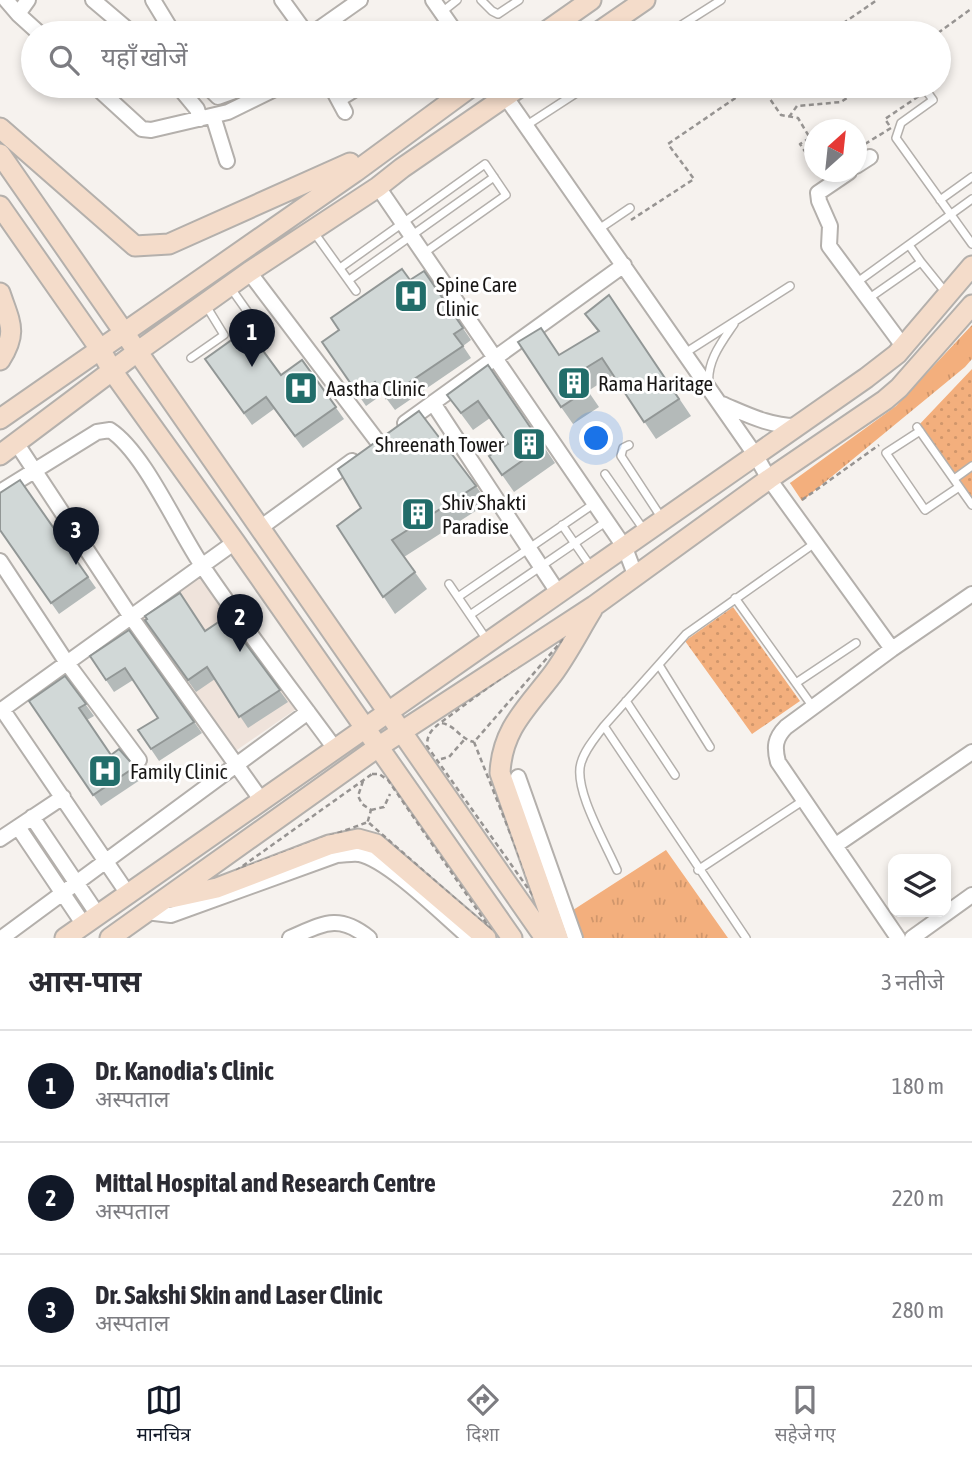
<!DOCTYPE html>
<html lang="hi">
<meta charset="utf-8">
<style>
:root{--surface:#fff;--page:#f7f7f7;--text:#2b2b33;--muted:#7c7c81;--line:#e1e1e2;--accent:#111827}
body{margin:0;font-family:"Asap Condensed","Noto Sans Devanagari",sans-serif;background:var(--page);color:var(--text)}
.controls{position:absolute;right:21px;bottom:21px;display:grid;overflow:hidden;border-radius:14px;box-shadow:0 4px 10px #0003}
.controls button{width:63px;height:63px;display:grid;place-items:center;padding:0;border:0;border-bottom:2px solid var(--line);background:var(--surface);color:var(--text);font:35px sans-serif}
.compass{position:absolute;left:804px;top:119px;width:63px;height:63px;border-radius:50%;background:var(--surface);box-shadow:0 4px 10px #0003;rotate:27deg}
.you{position:absolute;left:597px;top:439px;width:24px;height:24px;margin:-18px;border:5px solid #fff;border-radius:50%;background:#1a73e8;box-shadow:0 0 0 10px #1a73e833}
.badge{display:grid;place-items:center;width:46px;height:46px;border-radius:50%;background:var(--accent);color:#fff;font-size:23px;font-weight:700}
.pin{position:absolute;translate:-50% -58px;filter:drop-shadow(0 2px 4px #0008)}
.pin::after{content:'';position:absolute;top:37px;width:24px;height:21px;background:inherit;clip-path:polygon(0 0,100% 0,50% 100%)}
.list{margin:0;padding:0;list-style:none}
h2{display:flex;justify-content:space-between;align-items:center;height:91px;margin:0;padding:0 28px;font-size:30px}
h2 small{font-size:23px;font-weight:400;color:var(--muted)}
.list li{display:grid;grid-template-columns:46px 1fr auto;gap:21px;align-items:center;box-sizing:border-box;height:112px;padding:0 28px;border-top:2px solid var(--line)}
.list b{display:block;font-size:26px;white-space:nowrap}
.list p{margin:0;font-size:23px;white-space:nowrap;color:var(--muted)}
.list em{font-size:23px;font-style:normal;color:var(--muted)}
.icon{flex:none;width:38px;height:38px;fill:none;stroke:currentColor;stroke-width:2;stroke-linecap:round;stroke-linejoin:round}
.map{position:relative;flex:none;width:972px;height:938px;overflow:hidden}
.search{position:absolute;background:var(--surface);box-shadow:0 4px 10px #0003;left:21px;right:21px;top:21px;height:77px;display:flex;align-items:center;gap:18px;box-sizing:border-box;padding:0 24px;border-radius:38px;color:var(--muted);font-size:26px}
.sheet{height:427px;background:var(--surface)}
nav{display:flex;justify-content:space-around;align-items:center;box-sizing:border-box;height:98px;border-top:2px solid var(--line);background:var(--surface);font-size:19px;color:var(--muted)}
nav a{display:grid;justify-items:center;gap:4px}
nav .on{color:var(--accent)}
.map>svg:first-child{display:block}
</style>
<div class="map">
<svg width="972" height="938" viewBox="0 0 972 938">
<defs>
<pattern id="grass-tufts" width="24" height="20" patternUnits="userSpaceOnUse" patternTransform="scale(1.75)"><rect width="24" height="20" fill="#f3af7d"/><path d="M3 7l-1-3M5 7V3M7 7l1-3M15 17l-1-3M17 17v-4M19 17l1-3" fill="none" stroke="#d0966b"/></pattern>
<pattern id="park-dots" width="8" height="8" patternUnits="userSpaceOnUse" patternTransform="scale(1.75)"><rect width="8" height="8" fill="#f3af7d"/><path d="M2 2h.1M6 6h.1" fill="none" stroke="#d0966b" stroke-width="1.8" stroke-linecap="round"/></pattern>
</defs>
<rect width="100%" height="100%" fill="#f6f2ee"/>
<path fill="#efe3db" d="M200,575L299,707L234,752L141,619Z"/>
<path fill="url(#grass-tufts)" d="M972,325V359L965,367L802,501L790,483L896,406Z
M666,850L728,938H580L570,912Z"/>
<path fill="url(#park-dots)" d="M972,369V499L917,427Z
M733,607L800,701L752,734L685,641Z"/>
<g fill="none" stroke-linecap="round" stroke-linejoin="round">
<g stroke="#b4b0ac" stroke-width="10">
<path id="lane" d="M481,0L492,11L498,14L519,0
M442,12L457,0
M669,33L721,0
M923,86L933,100L901,123L896,138L972,244
M527,125L587,86
M940,200L972,177
M599,229L630,208
M313,231L356,291
M909,245L921,262
M340,268L485,164L506,195L424,253
M349,280L494,177
M856,283L972,199
M230,287L264,335
M868,299L921,262L946,293
M685,353L790,286
M191,358L224,335L205,304
M709,386C706,362 721,343 734,324
M917,427L972,505
M920,431L886,453L925,510L959,487
M629,445L623,448L621,456L661,517
M605,474L644,530
M954,479L972,466
M562,525L591,567
M449,584L487,640
M458,597L595,503
M735,598L813,707
M470,615L607,521
M659,665L710,747
M796,683L856,643
M626,701L675,775
M604,726C596,737 585,749 581,763C573,789 606,844 617,870
M698,870L804,800
M746,938L604,726L686,634L815,543"/>
</g>
<g stroke="#b4b0ac" stroke-width="18">
<path id="street" d="M6,0L18,14
M28,0L18,14L39,33
M93,0L132,33
M153,0L173,33
M282,0L306,33
M433,0L456,33
M313,33L360,0
M95,86L142,129L151,130L228,112L281,86
M178,86L197,109L200,119
M207,86L218,97L232,92L241,86
M331,86L345,112
M498,86L756,456L769,479L892,649L972,594
M339,99L360,86
M213,116L227,161
M856,166L870,157
M849,172L818,193L819,201L830,226L829,246L903,346
M378,187L625,548L636,577
M249,272L378,442
M433,403L559,594
M722,404C746,414 771,427 798,426
M405,423L624,265
M17,444L131,617L262,801
M0,492L97,432L110,430C145,453 178,531 203,567C245,629 291,689 336,750
M260,528L352,461
M0,561L67,663L139,760
M892,649L786,727C775,738 774,747 778,762L898,938
M2,709L128,894
M0,711L235,542
M518,777L575,938
M32,817L98,915
M18,827L84,925
M0,839L63,797
M836,845L972,752
M146,912L171,915L337,855C344,855 352,853 359,854C389,860 445,917 470,938
M3,937L308,712
M290,938C323,924 338,913 369,938
M912,938L972,895"/>
</g>
<g stroke="#b4b0ac" stroke-width="23">
<path id="secondary" d="M544,33L591,0
M597,33L645,0
M0,128L135,246L169,244L350,163
M0,154L545,938
M0,206L100,349L113,372L235,542L512,938
M0,293C10,323 18,332 0,360
M0,419L355,172L472,86
M0,455L137,352L249,272L378,187L402,168L521,86
M171,898L217,888L329,845L358,839L376,844L486,938
M65,938L866,378L897,354L972,266
M110,938L378,747L594,606L769,479L885,400L899,388L972,305
M558,938L500,773C502,729 527,708 552,675C567,655 579,631 592,610"/>
</g>
<path stroke="#979492" stroke-width="2.5" stroke-dasharray="5 3.5" stroke-linecap="butt" d="M829,33L877,0
M938,33L971,9
M761,86L781,115L798,118L810,138L800,144L814,165
M789,117L797,106L841,102L865,86
M865,144L891,128L885,119L919,96
M819,172H822
M631,220L694,179L668,144L753,86
M802,500L879,445
M580,620L474,742L537,901L427,746C427,735 431,730 440,723Z
M442,723C456,726 460,739 474,742
M441,759L449,757L464,740
M372,774H379L388,780L491,930L368,822L237,870Z
M363,781L358,796L362,804L371,810L367,824
M371,810L384,807L390,794"/>
<use href="#lane" stroke="#fff" stroke-width="7"/>
<use href="#street" stroke="#fff" stroke-width="14"/>
<use href="#secondary" stroke="#f4dcca" stroke-width="19"/>
</g>
<path fill="#b4bab9" d="M424,271L471,340L463,346L471,358L395,410L383,394L366,406L322,342Z
M609,295L691,416L656,439L613,375L588,391L599,407L573,424L561,407L560,355L598,332L585,314Z
M205,359L281,375L302,360L344,419L303,448L274,409L252,425Z
M488,365L555,463L514,492L489,456L508,444L490,418L473,430L447,395Z
M20,480L96,588L59,614L0,530Z
M476,486L488,503L404,557L427,589L395,614L337,526Z
M226,617L288,702L248,728L215,679L196,692L145,620L205,631Z
M129,630L202,733L159,761L138,730L158,718L133,680L114,692L90,656Z
M65,676L94,716L87,720L111,755L135,767L143,778L101,806L29,701Z"/>
<path fill="#d1d8d7" stroke="#929796" stroke-width="2" d="M402,269L410,280L424,271L463,328L454,334L463,346L386,398L375,382L358,394L322,342L339,330L331,318Z
M609,295L679,399L644,422L602,358L576,374L587,390L561,407L518,342L541,328L559,355L599,331L585,314Z
M247,329L281,375L302,360L336,407L295,436L266,397L244,413L205,359Z
M488,365L543,446L502,475L489,456L508,444L478,401L461,413L447,395Z
M419,411L476,486L392,540L415,572L383,597L337,526L361,508L338,469Z
M20,480L88,577L51,603L0,530V493Z
M180,593L205,631L226,617L280,690L239,717L207,667L188,680L145,620L147,619L145,616Z
M129,630L194,722L151,749L138,730L158,718L125,668L106,680L90,656Z
M65,676L86,704L79,708L111,755L119,749L135,767L93,795L29,701Z"/>
<defs>
<g id="hospital-square" transform="scale(1.75)"><rect x="-9" y="-9" width="18" height="18" rx="4" fill="#226d6a" stroke="#fff"/><path d="M-5-5h3v3.5h4V-5h3V5h-3V1.5h-4V5h-3Z" fill="#fff"/></g>
<g id="building-square" transform="scale(1.75)"><rect x="-9" y="-9" width="18" height="18" rx="4" fill="#226d6a" stroke="#fff"/><path d="M-4-6H4V6H1V3H-1V6H-4ZM-2.5-4.3h1.7v1.8h-1.7ZM.8-4.3h1.7v1.8H.8ZM-2.5-1h1.7V.8h-1.7ZM.8-1h1.7V.8H.8Z" fill="#fff"/></g>
</defs>
<g fill-rule="evenodd">
<use href="#hospital-square" x="411" y="296"/>
<use href="#building-square" x="574" y="383"/>
<use href="#hospital-square" x="301" y="388"/>
<use href="#building-square" x="529" y="444"/>
<use href="#building-square" x="418" y="514"/>
<use href="#hospital-square" x="105" y="771"/>
</g>
<g text-anchor="middle" dominant-baseline="central" stroke-width="6" stroke-linejoin="round" paint-order="stroke">
<g font-size="21" fill="#181615" stroke="#fff" text-anchor="start">
<text x="436" y="284">Spine Care<tspan x="436" dy="24">Clinic</tspan></text>
<text x="598" y="383">Rama Haritage</text>
<text x="326" y="388">Aastha Clinic</text>
<text x="504" y="444" text-anchor="end">Shreenath Tower</text>
<text x="442" y="502">Shiv Shakti<tspan x="442" dy="24">Paradise</tspan></text>
<text x="130" y="771">Family Clinic</text>
</g>
</g>
</svg>
<div class="controls">
<button><svg class="icon" aria-label="layers" viewBox="0 0 24 24"><path d="M12 4l9 5-9 5-9-5zM3 14l9 5 9-5"/></svg></button>
</div>
<svg class="compass" viewBox="-18 -18 36 36"><path d="M0-13l5 13h-10z" fill="#e53935"/><path d="M0 13l5-13h-10z" fill="#7c7c81"/></svg>
<div class="you"></div>
<div class="pin badge" style="left:252px;top:367px">1</div>
<div class="pin badge" style="left:240px;top:652px">2</div>
<div class="pin badge" style="left:76px;top:565px">3</div>
<div class="search"><svg class="icon" aria-label="search" viewBox="0 0 24 24"><circle cx="10" cy="10" r="6"/><path d="M15 15l6 6"/></svg>यहाँ खोजें</div>
</div>
<section class="sheet">
<h2>आस-पास<small>3 नतीजे</small></h2>
<ul class="list">
<li><span class="badge">1</span><div><b>Dr. Kanodia's Clinic</b><p>अस्पताल</p></div><em>180 m</em></li>
<li><span class="badge">2</span><div><b>Mittal Hospital and Research Centre</b><p>अस्पताल</p></div><em>220 m</em></li>
<li><span class="badge">3</span><div><b>Dr. Sakshi Skin and Laser Clinic</b><p>अस्पताल</p></div><em>280 m</em></li>
</ul>
</section>
<nav>
<a class="on"><svg class="icon" aria-label="map" viewBox="0 0 24 24"><path d="M3 6l6-2 6 2 6-2v14l-6 2-6-2-6 2zM9 4v14M15 6v14"/></svg>मानचित्र</a>
<a><svg class="icon" aria-label="directions" viewBox="0 0 24 24"><path d="M12 3l9 9-9 9-9-9zM9 14v-3h6M13 9l2 2-2 2"/></svg>दिशा</a>
<a><svg class="icon" aria-label="saved" viewBox="0 0 24 24"><path d="M7 4h10v16l-5-4-5 4z"/></svg>सहेजे गए</a>
</nav>
